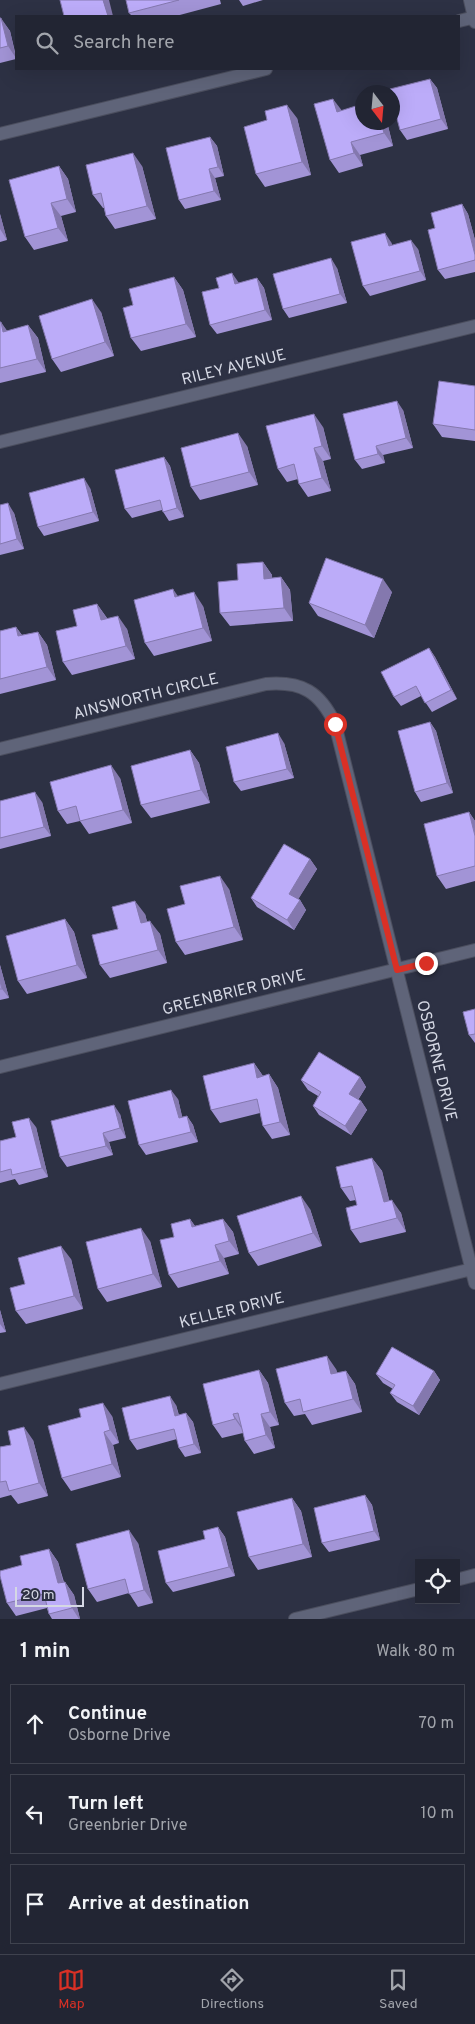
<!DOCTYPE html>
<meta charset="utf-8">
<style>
:root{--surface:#222533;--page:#2e313f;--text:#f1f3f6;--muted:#a2a5ac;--line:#3f424e;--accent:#d93025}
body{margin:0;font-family:Overpass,sans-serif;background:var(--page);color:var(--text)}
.controls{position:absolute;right:15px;bottom:15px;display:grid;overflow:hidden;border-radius:0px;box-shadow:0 5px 20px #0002}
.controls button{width:45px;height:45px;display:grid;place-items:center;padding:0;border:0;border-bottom:1px solid var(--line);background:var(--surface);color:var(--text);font:25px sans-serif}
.compass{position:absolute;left:355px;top:85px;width:45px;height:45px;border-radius:50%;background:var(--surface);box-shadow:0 5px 20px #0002;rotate:164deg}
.scale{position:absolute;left:15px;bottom:12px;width:69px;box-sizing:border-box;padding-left:5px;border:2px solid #d5d8e4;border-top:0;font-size:14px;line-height:18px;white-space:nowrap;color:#d5d8e4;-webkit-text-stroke:4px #2d3144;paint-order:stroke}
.stop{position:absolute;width:15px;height:15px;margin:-11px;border:4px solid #d93025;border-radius:50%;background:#fff}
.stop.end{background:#d93025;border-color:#fff;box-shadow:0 1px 5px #0008}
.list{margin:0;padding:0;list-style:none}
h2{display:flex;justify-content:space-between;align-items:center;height:65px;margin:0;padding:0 20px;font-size:21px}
h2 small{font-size:16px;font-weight:400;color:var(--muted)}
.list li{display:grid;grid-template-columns:32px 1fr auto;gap:15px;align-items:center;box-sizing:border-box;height:80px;margin:0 10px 10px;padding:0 10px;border:1px solid var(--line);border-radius:0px}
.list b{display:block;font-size:19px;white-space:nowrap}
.list p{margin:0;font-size:16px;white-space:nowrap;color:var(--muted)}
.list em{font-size:16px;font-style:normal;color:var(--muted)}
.icon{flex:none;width:28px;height:28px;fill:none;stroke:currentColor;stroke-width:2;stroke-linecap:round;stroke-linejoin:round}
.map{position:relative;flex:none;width:475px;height:1619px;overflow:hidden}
.search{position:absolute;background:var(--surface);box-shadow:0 5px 20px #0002;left:15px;right:15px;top:15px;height:55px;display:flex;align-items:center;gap:12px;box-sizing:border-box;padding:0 18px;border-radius:0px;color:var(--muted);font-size:19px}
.sheet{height:335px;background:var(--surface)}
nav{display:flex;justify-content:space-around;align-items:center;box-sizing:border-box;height:70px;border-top:1px solid var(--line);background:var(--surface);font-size:14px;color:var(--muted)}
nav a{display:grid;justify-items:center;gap:2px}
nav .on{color:var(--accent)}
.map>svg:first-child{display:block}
</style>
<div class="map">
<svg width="475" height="1619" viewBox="0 0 475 1619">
<rect width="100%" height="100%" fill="#2d3144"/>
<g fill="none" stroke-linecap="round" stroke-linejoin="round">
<g stroke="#4b4e5e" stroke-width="14">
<path id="minor" d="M470,0L475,22
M459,21L475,17
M0,134L266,69
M0,442L475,326
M0,749L266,684C302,681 320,692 335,724L475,1283
M0,1384L472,1269
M456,1580L475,1575
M295,1619L419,1589"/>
</g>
<g stroke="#4b4e5e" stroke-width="14">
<path id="tertiary" d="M0,1067L475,950"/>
</g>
<use href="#minor" stroke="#5f6479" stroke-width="12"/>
<use href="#tertiary" stroke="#5f6479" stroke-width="12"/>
</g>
<path fill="#a294d6" d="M126,0H220L221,4L176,16H132L129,13Z
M239,0H263L243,6Z
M0,18L10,31L16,56V59L0,63Z
M430,79L437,88L448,129L407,140L400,130Z
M342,110L362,122H387L393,146L360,155L363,166L339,173L330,160Z
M297,118L311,175L265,187L256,174Z
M210,137L217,146L224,176L215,178L221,200L185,209L179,200Z
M59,166L68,179L76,212L61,216L68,241L34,250L25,237Z
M142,166L156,219L115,229L106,216L104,208H103L93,195Z
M462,204L468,214L475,240V272L445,279L438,270L435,228Z
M0,214L7,240L0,242Z
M391,242L392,245L418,249L426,280L370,296L363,286Z
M337,268L347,303L289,318L283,309Z
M174,277L183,290L196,337L141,351L131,338L133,305Z
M257,278L264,288L272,320L217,334L210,325L239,283Z
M101,312L114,356L61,372L52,359Z
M0,322L7,331L28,325L38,338L46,372L0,383Z
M475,386V441L442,437L433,424Z
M403,410L413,448L383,455L385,463L362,469L355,460Z
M323,427L331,459L323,461L331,491L308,497L299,484L298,479L287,482L278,469Z
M247,446L258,485L200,500L191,487Z
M164,457L170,466L184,517L169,521L162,510L132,518L125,509Z
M90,488L99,521L44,536L38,527Z
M0,505L14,513L24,549L0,555Z
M263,562L272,575V578L281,577L290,590L293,621L230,626L220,613L238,580Z
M392,592L374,638L318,616L309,603Z
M97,604L107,618L127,629L135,659L72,675L63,662L77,626Z
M203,606L212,641L154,656L145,643Z
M16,627L22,635L38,632L47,645L56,680L0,694V631Z
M429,648L435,657L457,699L432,712L421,696L401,706L394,697Z
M430,722L436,731L453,793L421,802L415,792Z
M284,743L294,778L241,791L234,782Z
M190,750L199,763L210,803L151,818L141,805Z
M120,778L132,823L89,834L80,821L67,824L58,811Z
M0,801L42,802L51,836L0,849Z
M469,812L475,821V881L446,889L437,876Z
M310,859L317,869L298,899L300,900L306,910L294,930L257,907L251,898Z
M229,889L243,940L185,955L176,942Z
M145,914L147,922L160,934L167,963L110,978L100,965L118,929Z
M65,919L74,932L87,978L27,994L18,981Z
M0,965L9,998L0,1000Z
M475,1009V1043L469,1035Z
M254,1063L263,1076L269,1074L278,1088L290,1135L272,1139L263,1126L260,1113L220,1123L211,1110Z
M360,1077L366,1087L358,1100L361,1101L367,1110L351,1135L319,1115L313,1106L318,1096L308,1090L301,1080Z
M178,1099L182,1117L187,1116L193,1125L198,1142L146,1155L139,1145Z
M120,1114L126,1138L109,1142L113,1155L67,1167L60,1157Z
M36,1127L48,1177L19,1185L15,1179L0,1183V1141L16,1137Z
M372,1158L382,1171L389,1200L401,1213L406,1232L360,1243L351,1230L357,1205L356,1200L350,1201L341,1188Z
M310,1209L322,1246L258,1266L249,1253Z
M190,1219L195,1226L223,1219L233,1232L239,1254L224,1258L229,1274L178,1288L169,1275L174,1237Z
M150,1241L162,1287L107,1302L98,1289Z
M71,1259L83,1309L26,1324L16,1311L25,1284Z
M0,1310L6,1332L0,1333Z
M336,1369L337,1373L346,1371L355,1384L362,1412L312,1425L305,1414L294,1416L285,1403Z
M259,1370L268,1383L279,1425L270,1427L275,1448L254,1454L245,1441L243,1433L222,1438L213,1425Z
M434,1371L440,1380L419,1415L397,1402L390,1393L393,1389L383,1383L376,1374Z
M176,1405L179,1415L186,1413L193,1422L201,1453L185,1457L179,1448L177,1439L137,1450L130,1440Z
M112,1416L119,1443L113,1445L121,1477L71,1491L62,1478L81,1417Z
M33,1440L48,1496L18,1504L11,1495L0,1498V1447Z
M365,1495L372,1505L380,1540L329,1552L322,1543Z
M292,1498L301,1511L312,1557L258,1570L249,1557Z
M218,1527L225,1537L235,1576L173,1592L166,1583L205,1539Z
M138,1543L153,1603L138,1607L129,1593L97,1602L88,1589Z
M49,1549L58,1562L64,1582H65L74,1595L80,1619H52L49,1614L47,1608L16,1616L7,1603L22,1565Z"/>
<path fill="#8478ae" d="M103,0H109L113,16H108Z
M1,18L10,31L16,58L8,46Z
M430,79L437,88L448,129L441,119Z
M333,99L343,112H337Z
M287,105L297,118L311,175L302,162Z
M381,122H387L393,146L384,133Z
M210,137L217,146L224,176L218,167Z
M351,142L360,155L363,166L354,153Z
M133,153L142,166L156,219L147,206Z
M59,166L68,179L76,212L67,199Z
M209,169L215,178L221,200L214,191Z
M51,203L61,216L68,241L58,228Z
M462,204L468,214L475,240V255Z
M0,214L7,240L0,229Z
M385,233L391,242L395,255L389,246Z
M411,240L418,249L426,280L420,271Z
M331,258L337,268L347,303L340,294Z
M232,273L239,283L235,284Z
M174,277L183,290L196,337L186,324Z
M257,278L264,288L272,320L265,310Z
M92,299L101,312L114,356L105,342Z
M1,322L10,335L3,332Z
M28,325L38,338L46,372L37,359Z
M397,401L403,410L413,448L406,438Z
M314,414L323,427L331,459L322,446Z
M238,433L247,446L258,485L249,472Z
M376,446L383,455L385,463L378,454Z
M314,448L323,461L331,491L322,478Z
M164,457L170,466L184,517L177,508Z
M84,478L90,488L99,521L93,512Z
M8,503L14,513L24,549L17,539Z
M263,562L272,575L273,592L264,579Z
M281,577L290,590L293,621L284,608Z
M383,579L392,592L374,638L365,625Z
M173,589L182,602L175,597Z
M194,592L203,606L212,641L203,628Z
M97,604L106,617L110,633L101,620Z
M118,616L127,629L135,659L126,646Z
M16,627L25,640L18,636Z
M38,632L47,645L56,680L47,667Z
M429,648L435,657L457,699L451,690Z
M430,722L436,731L453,793L447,783Z
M278,733L284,743L294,778L287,769Z
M190,750L199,763L210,803L201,790Z
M111,765L120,778L132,823L123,810Z
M35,792L42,802L51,836L44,827Z
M469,812L475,821V836Z
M310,859L317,869L296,903L289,894Z
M220,876L229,889L243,940L234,927Z
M300,900L306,910L294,930L287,920Z
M135,901L145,914L151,936L141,923Z
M65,919L74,932L87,978L77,965Z
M150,921L160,934L167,963L158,950Z
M0,965L9,998L2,989L0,981Z
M254,1063L263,1076L257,1078Z
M269,1074L278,1088L290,1135L280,1122Z
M360,1077L366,1087L356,1103L349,1094Z
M171,1090L178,1099L185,1128L179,1118Z
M361,1101L367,1110L351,1135L345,1126Z
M114,1105L120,1114L126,1138L120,1128Z
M187,1116L193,1125L198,1142L191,1132Z
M29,1118L36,1127L48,1177L42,1168Z
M103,1133L109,1142L113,1155L106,1146Z
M372,1158L382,1171L393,1215L384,1202Z
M301,1196L310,1209L322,1246L313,1233Z
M392,1200L401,1213L406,1232L397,1218Z
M190,1219L199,1232L192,1227Z
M223,1219L233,1232L239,1254L229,1241Z
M141,1228L150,1241L162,1287L153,1274Z
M215,1245L224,1258L229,1274L220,1261Z
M61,1246L71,1259L83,1309L74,1296Z
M0,1310L6,1332L0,1324Z
M327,1356L336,1369L341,1387L331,1374Z
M259,1370L268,1383L279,1425L270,1412Z
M346,1371L355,1384L362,1412L353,1399Z
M434,1371L440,1380L419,1415L413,1406Z
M170,1396L176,1405L181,1425L175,1416Z
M103,1403L112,1416L119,1443L110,1430Z
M186,1413L193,1422L201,1453L194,1444Z
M233,1414L242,1427L244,1432L235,1419Z
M261,1414L270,1427L275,1448L266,1435Z
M24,1427L33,1440L48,1496L39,1483Z
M104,1432L113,1445L121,1477L112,1464Z
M365,1495L372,1505L380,1540L374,1531Z
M292,1498L301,1511L312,1557L303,1544Z
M218,1527L225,1537L235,1576L229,1567Z
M129,1530L138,1543L153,1603L144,1590Z
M49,1549L58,1562L67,1596L58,1583Z
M65,1582L74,1595L80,1619H79L72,1608Z"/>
<path fill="#bcacf9" stroke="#8478ae" d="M60,0H103L108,16H64Z
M126,0H179L129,13Z
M0,18H1L8,46L0,48Z
M430,79L441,119L400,130L392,100V92H390V89Z
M333,99L337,112L362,104V122H381L384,133L351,142L354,153L330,160L314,104Z
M287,105L302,162L256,174L244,127L267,120L265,111Z
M210,137L218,167L209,169L214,191L179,200L166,148Z
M133,153L147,206L106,216L101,193L93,195L86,165Z
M59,166L67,199L51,203L58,228L25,237L9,180Z
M462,204L475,255V260L438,270L428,230L435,228L431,213Z
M385,233L389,246L411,240L420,271L363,286L351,242Z
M331,258L340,294L283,309L273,274Z
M232,273L235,284L257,278L265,310L210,325L202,292L219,288L216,278Z
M174,277L186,324L131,338L123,308L133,305L129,289Z
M92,299L105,342L52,359L39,316Z
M0,322H1L3,332L28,325L37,359L0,368Z
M439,381L475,386V430L433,424Z
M397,401L406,438L376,446L378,454L355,460L343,414Z
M314,414L322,446L314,448L322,478L299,484L294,464L278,469L266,426Z
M238,433L249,472L191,487L181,448Z
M164,457L177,508L163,512L160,500L125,509L115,470Z
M84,478L93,512L38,527L29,493Z
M8,503L17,539L0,544V505Z
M326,558L383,579L365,625L309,603Z
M263,562L264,579L281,577L284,608L220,613L218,582L238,580L237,564Z
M173,589L175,597L194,592L203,628L145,643L134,600Z
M97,604L101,620L118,616L126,646L63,662L56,631L77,626L73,610Z
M16,627L18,636L38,632L47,667L0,679V631Z
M429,648L451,690L425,703L416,686L394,697L381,672Z
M430,722L447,783L415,792L398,731Z
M278,733L287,769L234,782L226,747Z
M190,750L201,790L141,805L131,766Z
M111,765L123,810L80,821L76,806L58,811L50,782Z
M35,792L44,827L0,838V801Z
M469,812L475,836V866L437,876L424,824Z
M284,844L310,859L289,894L300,900L287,920L251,898Z
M220,876L234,927L176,942L167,909L185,904L180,886Z
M135,901L141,923L150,921L158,950L100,965L92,935L118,929L112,907Z
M65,919L77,965L18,981L6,936Z
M0,981L2,989H0Z
M475,1009V1034L469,1035L463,1012Z
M319,1052L360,1077L349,1094L361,1101L345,1126L313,1106L321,1092L301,1080Z
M254,1063L257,1078L269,1074L280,1122L263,1126L257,1099L211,1110L203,1076Z
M171,1090L179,1118L187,1116L191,1132L139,1145L128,1101Z
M114,1105L120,1128L103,1133L106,1146L60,1157L51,1121Z
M29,1118L42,1168L12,1175L11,1169L0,1172V1141L16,1137L12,1122Z
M372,1158L384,1202L392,1200L397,1218L351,1230L346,1208L357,1205L352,1186L341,1188L336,1167Z
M301,1196L313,1233L249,1253L237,1216Z
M190,1219L192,1227L223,1219L229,1241L215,1245L220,1261L169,1275L160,1240L174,1237L171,1224Z
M141,1228L153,1274L98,1289L86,1242Z
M61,1246L74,1296L16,1311L10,1288L25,1284L18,1258Z
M392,1347L434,1371L413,1406L390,1393L395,1385L376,1374Z
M327,1356L331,1374L346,1371L353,1399L303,1412L300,1399L285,1403L276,1369Z
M259,1370L270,1412L261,1414L266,1435L245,1441L238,1413L233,1414L235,1419L213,1425L203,1384Z
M170,1396L175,1416L186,1413L194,1444L179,1448L174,1429L130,1440L122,1408Z
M103,1403L110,1430L104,1432L112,1464L62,1478L48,1426L81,1417L79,1409Z
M24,1427L39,1483L9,1491L6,1481L0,1482V1447L11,1445L8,1431Z
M365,1495L374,1531L322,1543L314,1508Z
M292,1498L303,1544L249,1557L237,1512Z
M218,1527L229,1567L166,1583L158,1551L205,1539L203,1531Z
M129,1530L144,1590L129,1594L125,1579L88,1589L76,1544Z
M49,1549L58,1583L65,1582L72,1608L49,1614L44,1594L7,1603L0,1576V1571L22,1565L20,1556Z"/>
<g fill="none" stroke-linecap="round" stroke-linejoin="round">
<path stroke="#d93025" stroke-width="6" d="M335,724L397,970L426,963"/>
</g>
<g text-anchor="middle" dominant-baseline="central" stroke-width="5" stroke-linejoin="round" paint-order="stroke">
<g font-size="16" fill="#d5d8e4" stroke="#2d3144">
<text transform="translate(234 368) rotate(-14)">RILEY AVENUE</text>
<text transform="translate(146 697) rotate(-14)">AINSWORTH CIRCLE</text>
<text transform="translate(234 993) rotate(-14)">GREENBRIER DRIVE</text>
<text transform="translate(436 1061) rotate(76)">OSBORNE DRIVE</text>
<text transform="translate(232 1311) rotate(-14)">KELLER DRIVE</text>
</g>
</g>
</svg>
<div class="controls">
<button><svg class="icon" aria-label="locate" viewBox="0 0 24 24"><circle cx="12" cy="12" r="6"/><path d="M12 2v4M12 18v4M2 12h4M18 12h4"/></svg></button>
</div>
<svg class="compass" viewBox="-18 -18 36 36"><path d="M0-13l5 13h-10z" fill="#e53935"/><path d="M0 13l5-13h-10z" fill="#a2a5ac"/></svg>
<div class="scale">20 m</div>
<div class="stop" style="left:335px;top:724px"></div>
<div class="stop end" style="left:426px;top:963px"></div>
<div class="search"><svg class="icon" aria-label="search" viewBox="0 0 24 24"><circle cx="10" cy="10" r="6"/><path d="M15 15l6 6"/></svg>Search here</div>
</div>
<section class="sheet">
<h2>1 min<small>Walk · 80 m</small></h2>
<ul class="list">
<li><svg class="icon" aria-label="ahead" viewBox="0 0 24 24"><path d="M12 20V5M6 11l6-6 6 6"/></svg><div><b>Continue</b><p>Osborne Drive</p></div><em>70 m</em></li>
<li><svg class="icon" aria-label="left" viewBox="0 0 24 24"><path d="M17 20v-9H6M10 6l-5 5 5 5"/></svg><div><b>Turn left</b><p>Greenbrier Drive</p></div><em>10 m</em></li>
<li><svg class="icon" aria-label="arrive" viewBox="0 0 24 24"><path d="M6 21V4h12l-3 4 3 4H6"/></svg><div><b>Arrive at destination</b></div></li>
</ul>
</section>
<nav>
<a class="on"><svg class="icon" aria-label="map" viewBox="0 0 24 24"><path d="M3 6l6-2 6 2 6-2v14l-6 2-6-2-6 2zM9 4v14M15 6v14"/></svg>Map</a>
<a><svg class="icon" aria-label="directions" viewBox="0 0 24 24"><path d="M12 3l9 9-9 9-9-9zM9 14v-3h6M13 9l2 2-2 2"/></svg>Directions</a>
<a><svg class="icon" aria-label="saved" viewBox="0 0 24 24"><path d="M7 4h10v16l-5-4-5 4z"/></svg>Saved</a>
</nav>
